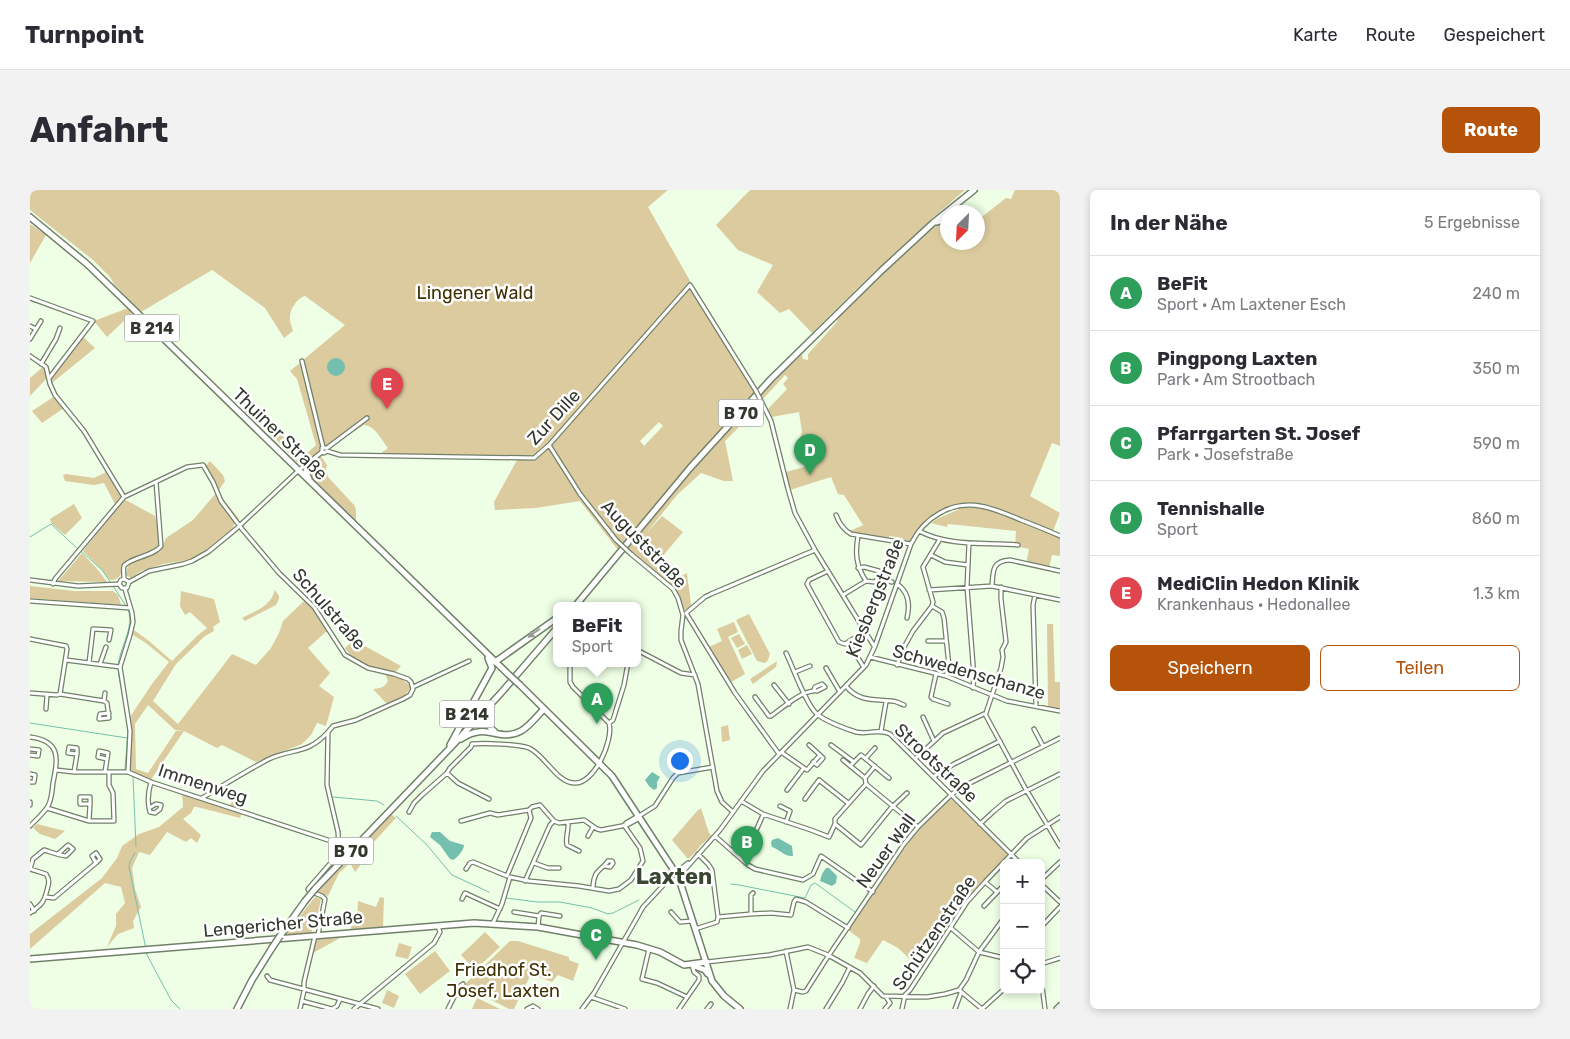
<!DOCTYPE html>
<html lang="de">
<meta charset="utf-8">
<style>
:root{--surface:#fff;--page:#f2f2f3;--text:#2b2b33;--muted:#7c7c81;--line:#e1e1e2;--accent:#b45309}
body{margin:0;font-family:Rubik,sans-serif;background:var(--page);color:var(--text)}
.controls{position:absolute;right:15px;bottom:15px;display:grid;overflow:hidden;border-radius:8px;box-shadow:0 2px 8px #0003}
.controls button{width:45px;height:45px;display:grid;place-items:center;padding:0;border:0;border-bottom:1px solid var(--line);background:var(--surface);color:var(--text);font:25px sans-serif}
.compass{position:absolute;left:910px;top:15px;width:45px;height:45px;border-radius:50%;background:var(--surface);box-shadow:0 2px 8px #0003;rotate:204deg}
.you{position:absolute;left:649px;top:570px;width:18px;height:18px;margin:-12px;border:4px solid #fff;border-radius:50%;background:#1a73e8;box-shadow:0 0 0 8px #1a73e833}
.badge{display:grid;place-items:center;width:32px;height:32px;border-radius:50%;background:var(--accent);color:#fff;font-size:16px;font-weight:700}
.pin{position:absolute;translate:-50% -41px;filter:drop-shadow(0 1px 2px #0008)}
.pin::after{content:'';position:absolute;top:26px;width:18px;height:15px;background:inherit;clip-path:polygon(0 0,100% 0,50% 100%)}
.popup{position:absolute;left:523px;top:412px;width:88px;height:65px;box-sizing:border-box;display:grid;place-content:center;border-radius:8px;background:var(--surface);filter:drop-shadow(0 1px 4px #0005);font-size:16px;white-space:nowrap;color:var(--muted)}
.popup b{font-size:19px;color:var(--text)}
.popup::after{content:'';position:absolute;left:50%;top:100%;margin-left:-10px;border:10px solid transparent;border-top-color:var(--surface)}
.list{margin:0;padding:0;list-style:none}
h2{display:flex;justify-content:space-between;align-items:center;height:65px;margin:0;padding:0 20px;font-size:21px}
h2 small{font-size:16px;font-weight:400;color:var(--muted)}
.list li{display:grid;grid-template-columns:32px 1fr auto;gap:15px;align-items:center;box-sizing:border-box;height:75px;padding:0 20px;border-top:1px solid var(--line)}
.list b{display:block;font-size:19px;white-space:nowrap}
.list p{margin:0;font-size:16px;white-space:nowrap;color:var(--muted)}
.list em{font-size:16px;font-style:normal;color:var(--muted)}
.actions{display:flex;gap:10px;padding:15px 20px}
.actions a{flex:1;padding:11px 0;border:1px solid var(--accent);border-radius:8px;text-align:center;font-size:18px;color:var(--accent)}
.actions .main{background:var(--accent);color:#fff}
.icon{flex:none;width:28px;height:28px;fill:none;stroke:currentColor;stroke-width:2;stroke-linecap:round;stroke-linejoin:round}
.map{position:relative;flex:none;width:1030px;height:819px;overflow:hidden;border-radius:8px}
header{display:flex;align-items:center;gap:30px;box-sizing:border-box;height:70px;padding:0 25px;background:var(--surface);border-bottom:1px solid var(--line)}
header strong{font-size:24px}
nav{display:flex;gap:28px;margin-inline-start:auto;font-size:18px}
.intro{display:flex;align-items:center;justify-content:space-between;box-sizing:border-box;height:120px;padding:0 30px}
h1{margin:0;font-size:35px}
.button{padding:12px 22px;border-radius:8px;background:var(--accent);color:#fff;font-size:18px;font-weight:700}
main{display:flex;gap:30px;padding:0 30px}
aside{flex:1;background:var(--surface);border-radius:8px;box-shadow:0 2px 8px #0003}
.map>svg:first-child{display:block}
</style>
<header>
<strong>Turnpoint</strong>
<nav><a>Karte</a><a>Route</a><a>Gespeichert</a></nav>
</header>
<div class="intro"><h1>Anfahrt</h1><a class="button">Route</a></div>
<main>
<div class="map">
<svg width="1030" height="819" viewBox="0 0 1030 819">
<rect width="100%" height="100%" fill="#eeffe5"/>
<path fill="#dbcb9f" fill-rule="evenodd" d="M0,0H638L618,17L724,203L648,287L588,360L550,311L506,318L465,320L464,312L487,270L485,266L350,264L358,258C351,249 345,236 334,235L300,257L295,255L272,171L315,135L275,106C267,108 259,120 260,129C260,133 262,137 263,141L254,148L235,118L182,80L111,122L84,94L80,87L63,70L0,20ZM629,232L633,236L614,256L610,251Z
M720,0H935C882,45 831,94 782,143L759,119L750,123L727,102L743,75L708,60L686,35Z
M985,0H1030V256L1022,253L1000,306L1030,323L1023,341L961,316L941,313L922,317L892,335L880,351H873V348L859,346V348L832,346L818,342L833,335L814,305L808,304L801,287L760,300L756,282L778,276L775,263L777,262L770,248L772,242L769,222L742,227L738,219L757,199L753,194L758,188L755,185L733,209L730,205L771,162L773,169L778,170V164L807,132L809,124L905,37L917,31L918,52H948V30L976,8L981,9Z
M0,34L16,45L0,73Z
M98,118L102,123L77,147L64,131Z
M52,146L65,158L22,193L21,187Z
M270,173L291,255C285,262 293,268 297,275L296,280L298,287L324,315L326,319V331L276,282L246,249L217,223L213,222L221,216L274,266L286,255L267,189L260,181Z
M14,176L18,187L0,206V188Z
M25,206L34,218L12,233L2,221Z
M727,208L731,215L695,251L703,291H694L671,283L647,305L614,346L632,326L653,342L626,374L614,366L636,385L642,381L648,388L657,383C658,395 661,406 661,418L653,420L650,408L644,398L597,358L666,275Z
M180,271L193,285L195,291L189,300L194,310L209,329L203,336L204,338L169,366L159,370L133,374L111,381L101,388L96,385L98,375L131,360L136,348L163,330L186,303L175,276Z
M76,282L91,307L85,314L74,293L64,295L35,291L33,285L36,284L64,288Z
M94,309L125,326L128,337V356L121,361L94,373C92,382 91,390 80,390L71,379L53,361Z
M44,314L52,328L35,345L21,333L20,329Z
M934,317L951,318L962,321L1030,348V366L1022,365L1019,378L996,374L999,359L985,356L986,341L918,334L917,337L901,333L907,329Z
M52,363L69,381L77,392L28,391Z
M0,396L45,401H83L88,405L91,415L0,408Z
M245,400L249,406V409L246,415L215,431L212,428C227,420 240,417 245,400Z
M151,401L184,409L190,432L183,437L184,441L175,446L146,474L123,511L148,534L202,464L226,475L241,458L249,443L253,431L274,411L283,418L297,441L278,458L300,483L289,496L304,507L296,536L287,533L281,545L272,554L226,572L192,555L187,558L154,541L120,591L99,581L102,540L100,527L122,494L139,472L116,453L103,445L104,440L119,451L142,471L167,446L177,438L160,422L155,425L150,416ZM118,515L145,540L154,541H146L118,583L106,579L105,534Z
M719,424L740,464L738,470L735,473L727,471L706,430Z
M704,432L708,442L698,447L715,484L701,492L679,457L692,451L687,439Z
M1017,434H1023L1025,492H1030V520L1018,518Z
M709,444L715,454L707,458L701,448Z
M324,450L371,476L365,483C347,479 325,475 315,458Z
M717,455L722,464L712,469L708,460Z
M747,471L746,477L723,494L720,489Z
M355,484C365,486 374,488 381,497C376,506 367,510 357,514L343,499C351,498 354,498 358,491Z
M698,535L700,550L692,552L691,537Z
M207,601L213,603L210,619L200,616L202,611L209,613L210,607L206,605Z
M152,603L212,623L210,628L167,617H164L161,623L153,629L171,645L167,653L161,648L156,652L137,642L120,665L109,662L102,678L105,699L111,717L103,731L104,738L88,744L77,757L86,736V724L95,713L91,697L75,693L0,759V744L72,688L87,668L92,656L109,644L129,637L153,617Z
M919,607L980,665L934,710L907,754L897,749L883,772L868,758L853,750L837,773L824,768L830,753V749L817,739L886,642Z
M671,618L679,643L682,646L671,655L664,664L658,669L642,650L667,621Z
M361,624L366,628L330,667L333,672L325,682L320,673L309,683L298,706L287,702Z
M7,634L35,641L25,649L10,644L3,638Z
M285,707L291,709L287,727L281,744L253,747Z
M350,707L354,708L353,737L321,740V736L327,735L328,711L346,717Z
M455,742L470,757L445,780L431,765Z
M310,748L283,763L287,749Z
M480,751H488L539,767V770L549,774L543,791L528,785L522,792L501,784L484,819H479L440,799L435,794Z
M369,753L382,757L378,769L365,766Z
M405,761L420,781L390,804L375,784Z
M357,800L369,806L364,818L352,813Z
M447,808L470,819H442Z"/>
<path fill="#75bfae" d="M297 177a9 9 0 1 1 18 0a9 9 0 1 1-18 0Z
M622,582L630,587L627,592V598L624,600L619,596L615,590Z
M402,642H410L420,651L434,655C434,660 427,668 423,670L420,669L410,655L400,647Z
M748,648L762,656L763,666C755,667 749,659 742,657L741,653L742,650Z
M796,678H799L807,686L806,693L802,696L790,691L792,684Z"/>
<g fill="none" stroke-linecap="round" stroke-linejoin="round">
<path stroke="#75bfae" stroke-width="1" d="M0,347L21,334L48,359
M54,358L80,326
M51,361L72,380L81,393
M83,396L96,416
M93,508C92,498 88,487 88,477C89,458 105,439 98,419
M0,533L97,548
M95,579L98,542L97,532
M103,587L106,656
M303,607L347,611L354,615
M366,626L397,655L422,685L459,702
M105,663L100,671L99,677L116,759
M701,694L709,695L775,708L781,695L785,693L825,722
M476,708L507,712H530L562,718L578,724L583,723L609,710
M116,763L141,810L150,819"/>
<g stroke="#718069" stroke-width="5.5">
<path id="minor" d="M0,108L63,131L20,187
M0,136L6,139
M0,149L11,131
M0,166L16,177L20,194L25,205L54,241L94,307
M272,171L293,257
M11,174L26,149L30,138
M729,207L741,231L758,299L765,323L785,360L844,456
M519,255L550,304L586,350
M292,262V258H297L337,228
M806,325C809,333 814,340 821,344L881,354
M889,341C920,357 955,352 988,355
M828,346C825,363 826,376 836,391
M939,353L937,397L944,487L943,498
M601,364L643,399L648,408L653,425L651,441V450L668,494L687,601L692,612L703,622
M901,365L915,372L938,375
M828,378L834,377L849,381L850,382L848,388
M798,381L779,390L777,394L809,452L815,454L835,441
M94,389C94,385 93,379 94,376C99,368 124,366 131,356L126,292
M0,390L48,396L89,394
M99,392L94,389L91,390L89,394L92,398H97L99,392L119,381L153,374L162,371L178,362L206,339L269,280L292,262L294,263L297,261L310,265L504,268L519,255L660,95L726,201
M23,394L25,389L94,307L157,277L173,275L183,292L191,311L212,339L249,383L284,417L315,465L338,478L364,484L378,489L381,492L383,499L380,505L373,509L326,530L303,536L298,542L297,595L308,642L309,658L305,668L278,699L279,701L292,706L295,709L288,745
M867,394C879,402 880,415 877,428
M962,396C963,381 962,371 980,370L1030,381
M95,399L102,423L103,432L100,445L90,477L100,541L98,582
M899,400L962,396L1030,410
M813,405L836,391L845,392L848,388L862,392
M1005,405L1003,415L1006,516
M0,411L100,418
M902,416L912,422L914,428L919,476L916,486
M656,423L705,503L749,564
M656,423L675,407L681,404L785,360
M0,449L36,456L37,459L30,504
M898,451H916
M818,452L833,476
M607,460L651,483L665,485
M756,463C763,477 776,515 787,524C795,531 816,539 826,542C838,545 848,538 860,544L990,673
M840,467L916,486L977,511L1030,521
M36,470L90,477
M59,473L63,439L81,440L79,450
M70,474L76,457
M867,475L873,459L883,441L902,416L903,412L893,377L910,349
M540,478V492L543,497L579,533
M796,478L810,502
M765,482L780,476
M906,484L901,507L903,509L918,514
M744,495L759,514
M816,496C828,512 845,509 862,511C866,511 871,514 874,515
M383,497L439,471
M0,503L27,505L30,504L74,511L77,513L79,528L69,529L70,524L79,523
M725,507L739,526H741C752,518 774,499 787,501L795,497L792,494L785,497L784,500
M74,511L75,503
M16,519L17,505
M955,524L994,596L1030,656
M893,527L904,551
M1004,539L1013,556
M851,541L856,512
M0,547C31,551 28,568 23,593C22,600 22,609 18,616C14,623 6,630 0,636
M801,555L824,572
M0,559L9,560L8,566L0,565
M751,562L777,580L790,565L779,555
M836,568L845,558
M886,568L913,543L956,523L971,478L973,467L972,460L976,452L971,409V397
M813,570L835,588L836,594L888,637
M783,572L787,575L793,568L790,565
M820,576L831,565L859,588
M26,580L44,582H98L121,592L310,654
M44,582L47,564L38,563L39,557L47,558V564
M75,582L77,569L68,567L69,561L78,563L77,569
M417,583L428,593L459,609
M0,584L5,585L4,592H0
M903,587L924,574L970,551
M835,588L845,576
M757,600L773,579
M172,608C194,595 216,581 239,569C263,558 277,565 298,542
M775,609L789,590L818,613
M711,611L733,624L781,640L799,647L805,634V629L836,594
M0,612V615
M750,616L760,621L756,632
M17,618L59,631H84L83,603L79,595V582
M119,618L126,614L131,615L130,619L125,623L120,622C117,612 118,602 121,592
M379,622L384,613L392,605L417,583L420,578L441,557L442,554C455,553 488,554 499,558C515,565 526,592 544,593C564,595 584,550 579,533L583,530L594,495L598,473
M609,626L625,616L643,588L648,583L683,577
M59,631L60,614H50V607H60V614
M431,631L460,623L468,625L499,620L502,617L510,615L524,631L529,633L554,630L567,639L571,640L597,635L610,628
M538,632C539,640 535,648 537,655L549,661
M596,633L608,626
M805,634L831,655L861,618L877,603
M950,634L963,622L976,611L1030,584
M724,645L733,625
M558,646L563,637
M685,646L718,675L725,679L773,690L783,684L791,666L843,702
M704,663L712,655
M668,664L678,674L682,680L688,727
M504,673L518,678H529
M0,679L3,669L14,660C21,662 28,665 36,666L43,659L38,655L28,664
M0,679L16,684C20,690 19,693 17,700C14,713 11,715 0,723
M436,679L440,673L443,672L477,686
M647,682L658,673
M650,685L690,640L733,581L836,475L845,456L881,354C888,340 897,330 910,323C938,307 963,318 991,330C1004,335 1017,340 1030,346
M477,686L501,628L499,620
M1011,690L1030,672
M495,691L520,635L524,631
M955,692L967,702
M1011,694L1030,712
M563,698C563,693 564,688 566,684C569,679 575,676 578,671H582L583,673L580,677L575,676
M16,707L24,708L66,673L70,669L66,663L62,666L66,673
M432,709L435,703L470,719
M0,714L4,721
M954,716L974,695
M484,722L509,726L508,737
M641,722L650,732L662,731
M721,724V705L723,703
M509,726L511,723L530,726
M463,733L472,714L480,687L499,691L549,696L579,701L589,699L601,690L613,671L610,658L594,635
M1011,737L1030,717
M921,738L949,762L974,768
M665,739L687,732L688,727L721,724L741,723L761,725L764,712L766,709L776,712L818,738
M619,759L612,789L627,793L657,807
M756,761L764,800L760,819
M677,772L739,765L778,757L798,765L830,783L853,806L897,807L915,804L929,800L936,790L949,762L974,728
M1011,774L1030,768
M237,786L240,790L348,819
M1011,788L1015,819
M764,800L773,802L776,801L795,771L874,654L888,637L921,605L930,598L1030,548
M929,800L952,819
M561,807L595,819
M272,811L302,819L307,816L310,809
M270,819L274,801V792L285,746
M324,819L404,753L410,742L408,736
M418,819L429,797L433,794
M497,819L503,816L508,819
M552,819L564,803L608,726L613,717L640,688
M649,819L669,790V786L664,782L662,775
M677,819L681,814
M796,819L812,793L820,777
M830,819L838,804L844,796
M855,819L860,813L856,807
M872,819L875,805L880,800L937,712L955,692L997,648L1030,627
M925,819L931,803
M952,819L974,799"/>
</g>
<g stroke="#718069" stroke-width="8">
<path id="major" d="M0,27L57,74L478,484
M906,32L918,29
M277,273L276,282L279,289
M546,415L660,278L741,189L851,81L903,33L944,0
M465,472L527,428
M490,495L582,586L643,679L649,684V689L644,691L641,689L640,685L642,682L646,681
M461,517C454,527 456,535 465,542
M431,549C457,531 469,553 491,541C500,536 507,526 514,519
M420,555L462,478L458,468
M649,689L682,791L694,806L710,819
M285,699L422,556L471,503L527,438
M250,746L275,711
M0,769L444,733L508,737L607,755L630,762L654,775L676,772
M662,775L675,780L678,784
M207,819L222,790L242,758
M1027,819L1030,816"/>
</g>
<use href="#minor" stroke="#fff" stroke-width="3"/>
<use href="#major" stroke="#fff" stroke-width="5"/>
<g stroke="#718069" stroke-width="5.5" stroke-linecap="butt">
<path id="minor-bridge" d="M726,201L729,207
M586,350L601,364"/>
</g>
<g stroke="#718069" stroke-width="8" stroke-linecap="butt">
<path id="major-bridge" d="M478,484L490,495
M275,711L285,699
M242,758L250,746"/>
</g>
<use href="#minor-bridge" stroke="#fff" stroke-width="3"/>
<use href="#major-bridge" stroke="#fff" stroke-width="5"/>
</g>
<defs><path id="oneway-solid" d="M-6-.8H1V-3.2L6.5 0L1 3.2V.8H-6Z" transform="scale(1.25)"/></defs>
<use fill="#989c96" href="#oneway-solid" transform="translate(504 443) rotate(145)"/>
<g text-anchor="middle" dominant-baseline="central" stroke-width="5" stroke-linejoin="round" paint-order="stroke">
<g fill="#fff" stroke="#70746d" stroke-width="1">
<rect x="94.5" y="124.5" width="55" height="27" rx="4"/>
<rect x="688.5" y="209.5" width="45" height="27" rx="4"/>
<rect x="409.5" y="510.5" width="55" height="27" rx="4"/>
<rect x="298.5" y="647.5" width="45" height="27" rx="4"/>
</g>
<g font-size="16" font-weight="bold" fill="#32382e">
<text x="122" y="138">B 214</text>
<text x="711" y="223">B 70</text>
<text x="437" y="524">B 214</text>
<text x="321" y="661">B 70</text>
</g>
<g font-size="18" fill="#3e3000" stroke="#fff">
<text x="445" y="103">Lingener Wald</text>
<text x="473" y="780">Friedhof St.<tspan x="473" dy="21">Josef, Laxten</tspan></text>
</g>
<g font-size="18" fill="#32382e" stroke="#fff">
<text transform="translate(524 227) rotate(-47)">Zur Dille</text>
<text transform="translate(250 244) rotate(44)">Thuiner Straße</text>
<text transform="translate(614 354) rotate(46)">Auguststraße</text>
<text transform="translate(845 408) rotate(-68)">Kiesbergstraße</text>
<text transform="translate(299 419) rotate(49)">Schulstraße</text>
<text transform="translate(939 482) rotate(16)">Schwedenschanze</text>
<text transform="translate(906 573) rotate(43)">Strootstraße</text>
<text transform="translate(173 594) rotate(18)">Immenweg</text>
<text transform="translate(856 661) rotate(-54)">Neuer Wall</text>
<text transform="translate(253 734) rotate(-5)">Lengericher Straße</text>
<text transform="translate(904 743) rotate(-56)">Schützenstraße</text>
</g>
<g font-size="22" font-weight="bold" fill="#394631" stroke="#fff">
<text x="644" y="686">Laxten</text>
</g>
</g>
</svg>
<div class="controls">
<button>+</button>
<button>−</button>
<button><svg class="icon" aria-label="locate" viewBox="0 0 24 24"><circle cx="12" cy="12" r="6"/><path d="M12 2v4M12 18v4M2 12h4M18 12h4"/></svg></button>
</div>
<svg class="compass" viewBox="-18 -18 36 36"><path d="M0-13l5 13h-10z" fill="#e53935"/><path d="M0 13l5-13h-10z" fill="#7c7c81"/></svg>
<div class="you"></div>
<div class="pin badge" style="left:567px;top:534px;background:#2e9e5b">A</div>
<div class="popup"><b>BeFit</b>Sport</div>
<div class="pin badge" style="left:717px;top:677px;background:#2e9e5b">B</div>
<div class="pin badge" style="left:566px;top:770px;background:#2e9e5b">C</div>
<div class="pin badge" style="left:780px;top:285px;background:#2e9e5b">D</div>
<div class="pin badge" style="left:357px;top:219px;background:#e0444e">E</div>
</div>
<aside>
<h2>In der Nähe<small>5 Ergebnisse</small></h2>
<ul class="list">
<li><span class="badge" style="background:#2e9e5b">A</span><div><b>BeFit</b><p>Sport · Am Laxtener Esch</p></div><em>240 m</em></li>
<li><span class="badge" style="background:#2e9e5b">B</span><div><b>Pingpong Laxten</b><p>Park · Am Strootbach</p></div><em>350 m</em></li>
<li><span class="badge" style="background:#2e9e5b">C</span><div><b>Pfarrgarten St. Josef</b><p>Park · Josefstraße</p></div><em>590 m</em></li>
<li><span class="badge" style="background:#2e9e5b">D</span><div><b>Tennishalle</b><p>Sport</p></div><em>860 m</em></li>
<li><span class="badge" style="background:#e0444e">E</span><div><b>MediClin Hedon Klinik</b><p>Krankenhaus · Hedonallee</p></div><em>1.3 km</em></li>
</ul>
<div class="actions"><a class="main">Speichern</a><a>Teilen</a></div>
</aside>
</main>
